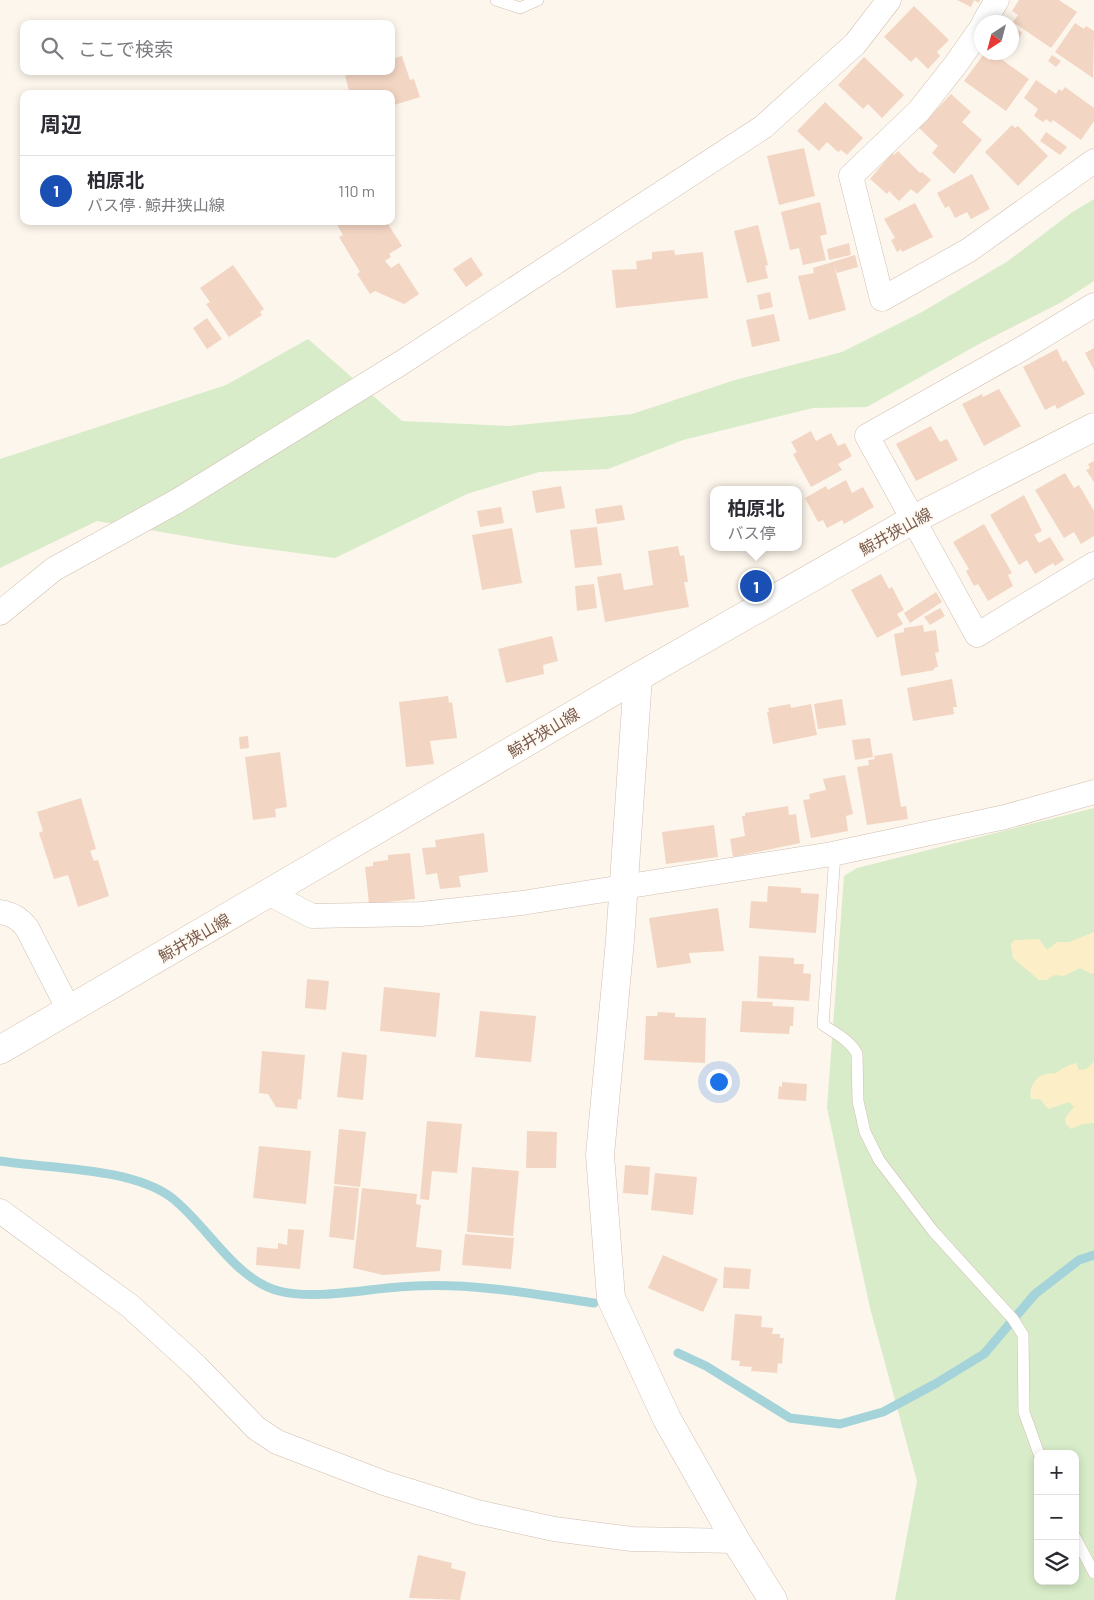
<!DOCTYPE html>
<html lang="ja">
<meta charset="utf-8">
<style>
:root{--surface:#fff;--page:#f7f7f7;--text:#2b2b33;--muted:#7c7c81;--line:#e1e1e2;--accent:#1a73e8}
body{margin:0;font-family:Barlow,"Noto Sans JP",sans-serif;background:var(--page);color:var(--text)}
.controls{position:absolute;right:15px;bottom:15px;display:grid;overflow:hidden;border-radius:10px;box-shadow:0 2px 8px #0003}
.controls button{width:45px;height:45px;display:grid;place-items:center;padding:0;border:0;border-bottom:1px solid var(--line);background:var(--surface);color:var(--text);font:25px sans-serif}
.compass{position:absolute;left:974px;top:15px;width:45px;height:45px;border-radius:50%;background:var(--surface);box-shadow:0 2px 8px #0003;rotate:216deg}
.you{position:absolute;left:718px;top:1081px;width:18px;height:18px;margin:-12px;border:4px solid #fff;border-radius:50%;background:#1a73e8;box-shadow:0 0 0 8px #1a73e833}
.badge{display:grid;place-items:center;width:32px;height:32px;border-radius:50%;background:var(--accent);color:#fff;font-size:16px;font-weight:700}
.pin{position:absolute;translate:-50% -50%;border:2px solid #fff;box-shadow:0 1px 5px #0006}
.popup{position:absolute;left:710px;top:486px;width:92px;height:65px;box-sizing:border-box;display:grid;place-content:center;border-radius:10px;background:var(--surface);filter:drop-shadow(0 1px 4px #0005);font-size:16px;white-space:nowrap;color:var(--muted)}
.popup b{font-size:19px;color:var(--text)}
.popup::after{content:'';position:absolute;left:50%;top:100%;margin-left:-10px;border:10px solid transparent;border-top-color:var(--surface)}
.list{margin:0;padding:0;list-style:none}
h2{display:flex;justify-content:space-between;align-items:center;height:65px;margin:0;padding:0 20px;font-size:21px}
h2 small{font-size:16px;font-weight:400;color:var(--muted)}
.list li{display:grid;grid-template-columns:32px 1fr auto;gap:15px;align-items:center;box-sizing:border-box;height:70px;padding:0 20px;border-top:1px solid var(--line)}
.list b{display:block;font-size:19px;white-space:nowrap}
.list p{margin:0;font-size:16px;white-space:nowrap;color:var(--muted)}
.list em{font-size:16px;font-style:normal;color:var(--muted)}
.icon{flex:none;width:28px;height:28px;fill:none;stroke:currentColor;stroke-width:2;stroke-linecap:round;stroke-linejoin:round}
.map{position:relative;flex:none;width:1094px;height:1600px;overflow:hidden}
.search{position:absolute;background:var(--surface);box-shadow:0 2px 8px #0003;left:20px;top:20px;width:375px;height:55px;display:flex;align-items:center;gap:12px;box-sizing:border-box;padding:0 18px;border-radius:10px;color:var(--muted);font-size:19px}
.panel{position:absolute;background:var(--surface);box-shadow:0 2px 8px #0003;left:20px;top:90px;width:375px;height:135px;border-radius:10px}
.map>svg:first-child{display:block}
</style>
<div class="map">
<svg width="1094" height="1600" viewBox="0 0 1094 1600">
<rect width="100%" height="100%" fill="#fdf6ec"/>
<path fill="#d8ecc9" fill-rule="evenodd" d="M1094,199V281L1060,303L979,344L867,407L813,408L683,440L608,469L539,472L467,494L335,558L237,545L97,521L0,568V459L226,385L308,339L402,421L509,426L632,414L735,380L842,352L922,312L1008,261L1071,213Z
M1094,808V1600H895L917,1481L870,1308L827,1108L844,876L857,868ZM1038,1454H1075V1581H1038Z"/>
<path fill="#fcefc7" d="M1094,932V973L1092,974L1080,968L1064,976L1055,975L1046,980H1039L1013,958L1011,945L1014,940L1039,939L1047,950L1057,942H1069Z
M1094,1062V1123L1083,1124L1071,1129L1066,1124L1065,1118L1074,1107L1069,1102L1048,1109L1040,1099H1031C1028,1089 1035,1076 1046,1074C1050,1073 1055,1074 1058,1072C1064,1067 1069,1065 1076,1063L1079,1070L1086,1069Z"/>
<g fill="none" stroke-linecap="round" stroke-linejoin="round">
<path stroke="#a5d3da" stroke-width="9" d="M0,1161C50,1169 131,1167 172,1198C208,1226 234,1279 279,1291C317,1301 374,1287 414,1286C474,1283 535,1294 594,1303
M678,1353L706,1366L790,1418L840,1424L883,1412L935,1384L984,1354L1035,1294L1079,1260L1094,1255"/>
</g>
<path fill="#f3d5c3" d="M957,0H980L979,3L974,0L971,7Z
M1019,0H1059L1077,12L1051,48L1013,22L1018,15L1012,11Z
M914,6L949,40L937,52L940,56L928,69L916,57L911,62L884,37Z
M1075,23L1084,29L1086,26L1094,31L1093,78L1055,52Z
M1012,25L1022,33L1017,41L1012,37Z
M994,54L1029,79L1006,111L964,81L983,55L989,60Z
M1052,55L1061,61L1056,67L1048,61Z
M402,56L410,80L414,79L420,97L391,106V94H350L345,76L355,71H391V59Z
M864,57L904,95L882,118L868,104L863,109L838,85Z
M1036,80L1056,94L1059,89L1062,91L1065,87L1094,108V121L1081,140L1053,120L1051,123L1046,119L1043,122L1034,116L1038,109L1024,98Z
M951,94L971,112L962,122L982,140L954,174L932,153L938,146L919,128Z
M825,102L863,138L847,155L841,150L838,152L827,142L819,151L797,131Z
M1012,125L1015,128L1018,126L1048,156L1018,186L985,152Z
M1046,132L1067,147L1060,155L1040,141Z
M804,148L815,196L779,205L767,156Z
M898,151L920,173L922,172L931,180L917,194L911,189L899,201L889,191L887,194L870,179L892,153L894,155Z
M972,174L990,209L971,219L967,212L955,218L949,206L945,208L937,193Z
M820,202L827,234L820,236L826,260L803,265L799,248L790,250L781,212Z
M915,203L933,237L902,252L901,249L897,252L891,240L895,238L884,219Z
M335,221H386L402,246L389,254L391,257L385,261L391,268L399,263L419,294L404,304L375,291L370,294L357,274L360,272L339,237L343,235Z
M758,225L768,265L765,266L768,278L747,283L734,231Z
M849,243L851,255L829,260L827,249Z
M674,250L675,255L703,252L708,298L616,308L612,270L637,269L636,261L652,259V252Z
M855,255L858,267L837,273L834,265L846,310L809,320L798,276L814,273L813,268Z
M471,257L483,275L466,287L453,269Z
M233,265L264,309L260,312L262,315L229,337L206,304L210,302L200,288Z
M770,292L773,307L760,310L757,295Z
M774,314L780,341L752,347L746,320Z
M207,318L222,339L207,349L193,328Z
M1094,348V370L1085,353Z
M1057,349L1063,362L1066,360L1085,394L1057,409L1055,405L1045,410L1023,367Z
M999,389L1021,426L984,446L962,404L982,394L983,397Z
M931,426L940,442L947,439L958,460L916,481L896,444Z
M811,431L816,441L831,433L838,446L845,443L852,456L838,464L842,470L811,487L793,454L797,452L791,442Z
M1094,461V482L1086,470L1090,468L1088,464Z
M1065,473L1074,488L1079,485L1094,511V536L1081,544L1074,532L1064,538L1035,490Z
M846,480L852,493L863,487L874,507L844,524L842,520L827,528L823,520L818,522L805,498L826,486L828,490Z
M561,486L565,508L536,513L532,491Z
M1024,495L1042,531L1034,535L1039,543L1050,537L1064,560L1055,566L1053,563L1035,574L1027,560L1019,565L990,515Z
M622,505L625,520L597,524L595,509Z
M501,507L504,523L480,527L477,511Z
M984,524L1012,573L1008,575L1013,586L988,601L978,584L974,586L966,571L969,569L953,542Z
M597,527L602,565L575,568L570,530Z
M512,528L522,583L482,590L472,535Z
M678,546L680,556L684,555L688,582H684L689,607L605,622L597,577L621,573L624,590L653,585L648,551Z
M881,574L889,589L892,587L904,610L897,614L903,624L877,638L851,590Z
M594,584L597,608L577,611L575,586Z
M936,592L942,602L910,623L904,613Z
M940,608L945,616L930,625L924,617Z
M923,625L924,632L936,630L939,652L935,653L938,667L934,668V670L901,676L894,634L904,632V628Z
M552,636L558,661L543,665L544,674L506,683L498,649Z
M952,679L957,707H953L954,714L913,721L907,688Z
M448,696L449,703L452,702L457,738L430,741L434,764L406,767L399,702Z
M842,699L846,725L818,729L814,704Z
M790,704L791,708L811,704L817,735L773,744L767,712H769L768,708Z
M248,736L249,748L240,749L239,737Z
M870,738L873,757L855,760L852,740Z
M280,752L287,807L275,809L276,817L253,820L245,757Z
M892,753L901,807L906,806L908,819L867,825L857,767L869,765L868,760L875,759L874,756Z
M845,775L853,814L846,816L848,831L811,838L803,800L810,799L809,794L826,790L823,779Z
M81,798L96,849L90,851L94,861L98,860L109,896L78,907L68,875L54,879L39,833L43,831L37,812Z
M788,806L789,815L796,814L800,843L733,857L730,839L745,836L742,816H745V813Z
M714,825L718,857L666,864L662,832Z
M484,833L488,872L459,876L461,887L440,889L437,873L426,875L422,848L436,847L435,840Z
M410,853L415,899L369,904L365,867L373,866V862L388,860V855Z
M768,886L801,888V893L819,894L816,933L749,928L751,901L767,902Z
M718,908L724,951L689,953L691,963L657,968L649,918Z
M759,956L794,958V964H804L803,973L811,974L809,1001L757,998Z
M307,979L329,981L326,1010L305,1008Z
M384,987L440,993L436,1037L380,1031Z
M742,1001L773,1002L772,1006L794,1007L793,1026H790L789,1034L740,1032Z
M480,1011L536,1016L531,1062L475,1057Z
M658,1012L675,1013V1017L706,1018L705,1063L644,1060L646,1016H657Z
M262,1051L305,1055L301,1100L298,1099L297,1109L276,1107L268,1094L259,1093Z
M342,1052L367,1055L363,1100L337,1097Z
M782,1082L807,1084L806,1101L778,1099L779,1086L782,1087Z
M427,1121L462,1124L457,1173L432,1171L429,1200L420,1199Z
M339,1129L366,1132L360,1187L334,1184Z
M527,1131L557,1132L556,1168H526Z
M259,1146L311,1151L306,1204L253,1198Z
M625,1165L650,1167L648,1195L623,1193Z
M472,1167L519,1171L513,1236L467,1232Z
M655,1173L697,1177L693,1215L651,1210Z
M334,1186L359,1188L354,1240L329,1237Z
M362,1188L417,1194L416,1204L421,1205L416,1247L442,1250L440,1271L383,1275L353,1268Z
M288,1229L304,1230L300,1269L256,1265L257,1247L278,1249V1243L287,1245Z
M465,1234L514,1238L511,1269L462,1265Z
M663,1255L718,1279L703,1312L648,1288Z
M724,1267L751,1269L749,1289L723,1288Z
M735,1314L762,1316L761,1327L773,1328L772,1334H780V1338H784L782,1364L778,1363L777,1373L751,1371L752,1367L739,1366L740,1361L731,1360Z
M418,1555L452,1563L451,1568L466,1572L460,1600L409,1598Z"/>
<g fill="none" stroke-linecap="round" stroke-linejoin="round">
<g stroke="#d1beb0" stroke-width="12">
<path id="service" d="M496,0L520,8L538,0
M835,854L823,1025C835,1033 851,1041 857,1054L858,1101L865,1132L879,1160L933,1231L1013,1319L1023,1335L1024,1412L1039,1454
M1075,1537L1094,1573"/>
</g>
<g stroke="#d1beb0" stroke-width="25">
<path id="minor" d="M984,22L997,0
M982,27L956,64L919,111L851,176L882,299L969,250L1094,161
M1094,305L1023,348L867,436L977,635L1094,564
M0,613L54,569L179,500L401,363L763,127L855,44L889,0
M270,894L312,916L421,914L522,903L832,854L1005,817L1094,792
M0,912C12,914 19,918 27,928L69,1010
M0,1211L130,1306L196,1366L256,1428L277,1442L384,1483L477,1512L554,1529L632,1539L736,1541"/>
</g>
<g stroke="#d1beb0" stroke-width="29">
<path id="tertiary" d="M638,677L620,940L600,1155L611,1298L667,1419L736,1541L773,1600"/>
</g>
<g stroke="#d6c0b0" stroke-width="29">
<path id="secondary" d="M0,1050L638,677L914,519L1094,427"/>
</g>
<use href="#service" stroke="#fff" stroke-width="11"/>
<use href="#minor" stroke="#fff" stroke-width="24"/>
<use href="#tertiary" stroke="#fff" stroke-width="28"/>
<use href="#secondary" stroke="#fff" stroke-width="28"/>
</g>
<g text-anchor="middle" dominant-baseline="central" stroke-width="4" stroke-linejoin="round" paint-order="stroke">
<g font-size="16" fill="#7a5c4d" stroke="#fffaf3">
<text transform="translate(895 531) rotate(-29)">鯨井狭山線</text>
<text transform="translate(543 732) rotate(-31)">鯨井狭山線</text>
<text transform="translate(194 937) rotate(-30)">鯨井狭山線</text>
</g>
</g>
</svg>
<div class="controls">
<button>+</button>
<button>−</button>
<button><svg class="icon" aria-label="layers" viewBox="0 0 24 24"><path d="M12 4l9 5-9 5-9-5zM3 14l9 5 9-5"/></svg></button>
</div>
<svg class="compass" viewBox="-18 -18 36 36"><path d="M0-13l5 13h-10z" fill="#e53935"/><path d="M0 13l5-13h-10z" fill="#7c7c81"/></svg>
<div class="you"></div>
<div class="pin badge" style="left:756px;top:586px;background:#1a4fb4">1</div>
<div class="popup"><b>柏原北</b>バス停</div>
<div class="search"><svg class="icon" aria-label="search" viewBox="0 0 24 24"><circle cx="10" cy="10" r="6"/><path d="M15 15l6 6"/></svg>ここで検索</div>
<section class="panel">
<h2>周辺<small></small></h2>
<ul class="list">
<li><span class="badge" style="background:#1a4fb4">1</span><div><b>柏原北</b><p>バス停 · 鯨井狭山線</p></div><em>110 m</em></li>
</ul>
</section>
</div>
